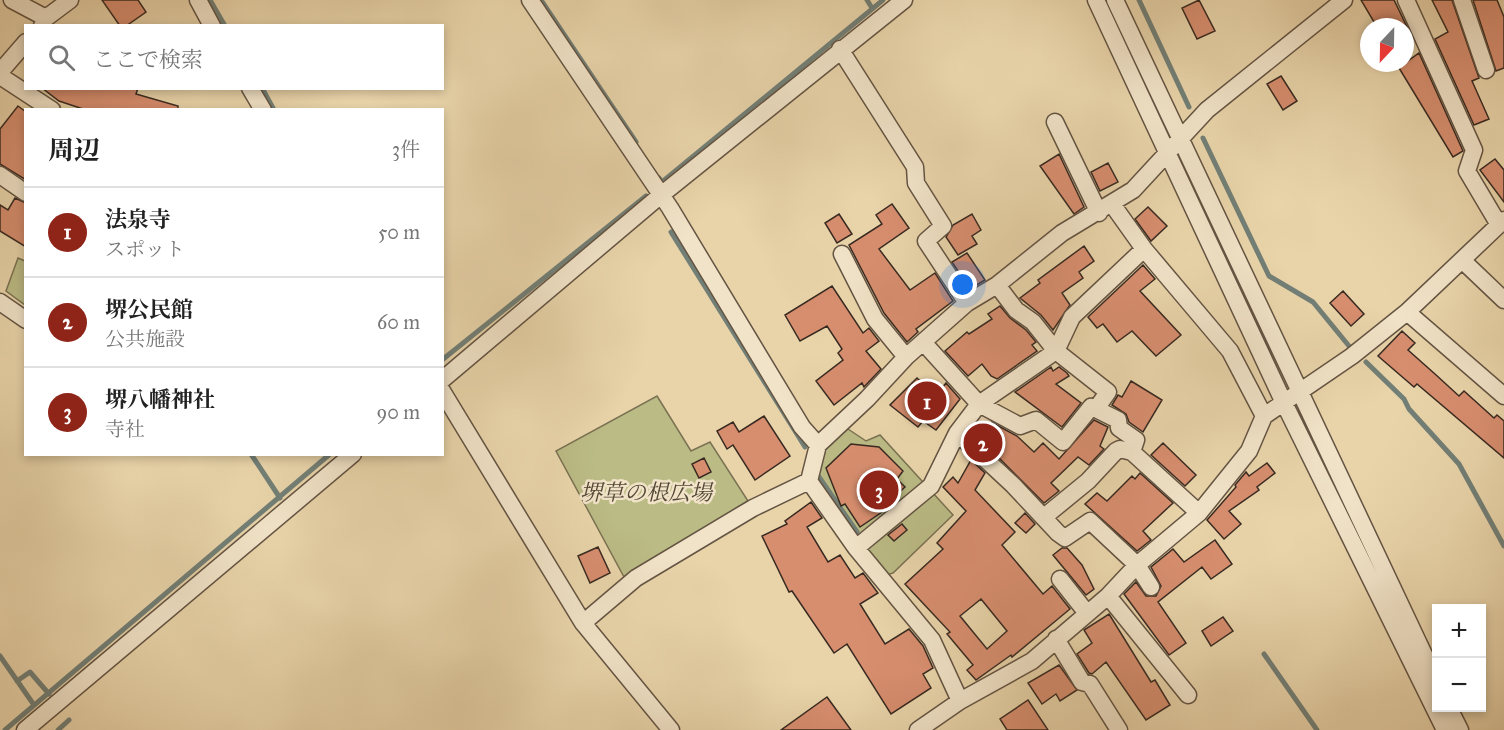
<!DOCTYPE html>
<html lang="ja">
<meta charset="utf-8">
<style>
:root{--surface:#fff;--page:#f6f6f6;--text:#222;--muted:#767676;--line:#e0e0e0;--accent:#8f2418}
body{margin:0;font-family:"IM FELL Great Primer","Noto Serif JP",serif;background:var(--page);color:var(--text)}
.controls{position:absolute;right:18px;bottom:18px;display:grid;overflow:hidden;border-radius:0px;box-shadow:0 3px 9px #0003}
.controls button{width:54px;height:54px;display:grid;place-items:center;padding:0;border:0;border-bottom:2px solid var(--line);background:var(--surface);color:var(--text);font:30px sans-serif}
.compass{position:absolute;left:1360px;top:18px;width:54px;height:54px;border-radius:50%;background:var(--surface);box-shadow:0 3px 9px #0003;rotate:202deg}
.you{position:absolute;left:963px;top:285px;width:21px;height:21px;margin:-15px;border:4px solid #fff;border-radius:50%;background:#1a73e8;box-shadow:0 0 0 9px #1a73e833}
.badge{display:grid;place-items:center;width:39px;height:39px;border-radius:50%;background:var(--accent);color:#fff;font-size:20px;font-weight:700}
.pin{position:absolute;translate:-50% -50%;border:3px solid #fff;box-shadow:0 2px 6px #0006}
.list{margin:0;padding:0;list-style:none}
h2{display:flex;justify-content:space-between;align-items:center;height:78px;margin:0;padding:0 24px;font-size:26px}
h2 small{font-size:20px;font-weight:400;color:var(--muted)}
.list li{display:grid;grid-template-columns:39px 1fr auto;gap:18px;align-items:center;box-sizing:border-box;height:90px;padding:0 24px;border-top:2px solid var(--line)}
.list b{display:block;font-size:22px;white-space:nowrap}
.list p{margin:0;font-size:20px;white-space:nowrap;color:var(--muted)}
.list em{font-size:20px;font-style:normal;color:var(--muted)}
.icon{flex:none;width:33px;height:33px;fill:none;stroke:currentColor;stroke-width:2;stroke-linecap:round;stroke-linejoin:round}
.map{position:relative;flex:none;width:1504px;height:730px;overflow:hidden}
.search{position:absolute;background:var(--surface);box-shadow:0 3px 9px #0003;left:24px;top:24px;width:420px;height:66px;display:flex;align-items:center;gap:15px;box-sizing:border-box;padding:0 21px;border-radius:0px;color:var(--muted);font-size:22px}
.panel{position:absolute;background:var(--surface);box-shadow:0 3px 9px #0003;left:24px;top:108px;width:420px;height:348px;border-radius:0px}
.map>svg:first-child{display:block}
</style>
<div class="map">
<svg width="1504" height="730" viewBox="0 0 1504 730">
<rect width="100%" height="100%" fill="#e9d4aa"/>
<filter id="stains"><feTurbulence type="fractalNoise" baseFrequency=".00333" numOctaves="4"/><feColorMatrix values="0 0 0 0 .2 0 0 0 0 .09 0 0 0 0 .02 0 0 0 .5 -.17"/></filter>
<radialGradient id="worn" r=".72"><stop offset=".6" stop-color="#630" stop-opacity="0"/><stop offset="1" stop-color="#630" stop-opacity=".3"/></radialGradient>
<path fill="#bbbb85" stroke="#7a7253" stroke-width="1.5" d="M18,258L25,261V305L6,291Z
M657,396L691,451L710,442L748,501L624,577L556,451Z
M848,429L866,441L880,435L953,515L893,573L883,576L814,479L822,450Z"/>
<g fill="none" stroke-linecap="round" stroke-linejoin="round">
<path stroke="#727f76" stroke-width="5" d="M210,0L225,26
M541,0L636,142
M867,0L872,8
M1139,0L1189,107
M262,88L274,110
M1203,138L1269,276L1313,302L1349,346
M659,178L662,182L883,0
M671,232L805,447
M442,360L646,196
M1366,362L1404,399L1409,409L1459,464L1504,546
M251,454L280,498
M819,477L857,532
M1264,654L1317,730
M0,656L34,705
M17,681L30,672L49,694
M5,730L330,454
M58,730L69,720"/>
</g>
<path fill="#d78e6f" stroke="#382a21" stroke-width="1.5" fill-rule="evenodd" d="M102,0H138L146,12L126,26H120Z
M1199,0L1215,31L1197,39L1182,8Z
M1361,0H1394L1407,27H1377Z
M1432,0H1452L1479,78L1472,81L1489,119L1474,125L1435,39L1448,32Z
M1473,0H1497L1504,17V68L1496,71Z
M1419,53L1463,151L1453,157L1396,63H1405Z
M1281,76L1297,101L1283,110L1267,84Z
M42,88H138L136,94L178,106V110H86L59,101Z
M18,106L26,112V180L0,164V129Z
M1059,154L1084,207L1074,214L1040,166Z
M1495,159L1504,170V202L1480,170Z
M1108,163L1118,182L1100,191L1091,172Z
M15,198L26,203V247L0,231V205L8,210Z
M892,204L909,228L879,249L910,290L935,273L953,301L916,329L918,332L907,342L884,313L849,245L882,224L876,215Z
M1148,207L1167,226L1151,241L1135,219Z
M839,214L852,234L837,243L825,223Z
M972,214L981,230L972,236L977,244L958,255L946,237L953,225Z
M1084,246L1094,261L1079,272L1083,278L1062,293L1070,305L1053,330L1041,315L1020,298L1040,283L1038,280Z
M967,253L985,280L970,289L952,262Z
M1143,265L1155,279L1140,291L1181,335L1156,356L1132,331L1117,342L1103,324L1097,328L1088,317Z
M832,286L863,333L869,328L879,341L866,351L881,369L864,387L862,383L834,405L816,381L843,360L838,353L842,349L827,326L800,341L785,315Z
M1343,291L1364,314L1351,326L1330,303Z
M1000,306L1010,318L1026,330L1036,342L1032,345L1037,351L997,379L991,376L982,364L968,376L945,351L967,332L969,334L992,319L988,314Z
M1402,331L1415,343L1408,350L1435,374L1459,396L1464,391L1494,418L1497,415L1504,421V458L1417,384L1414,387L1378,356Z
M1051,367L1053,371L1059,367L1067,373L1069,376L1056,384L1081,403L1062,427L1015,392Z
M917,378L936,396L946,383L960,399L936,430L923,421L918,427L890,405Z
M1131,381L1162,400L1143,432L1129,422L1126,414L1112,405L1118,395L1122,397Z
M764,416L790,456L755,480L733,445L727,449L717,431L733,422L739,432Z
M1094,420L1108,427L1100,446L1104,449L1089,465L1078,457L1051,483L1059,491L1044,503L986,445L999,432L991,422L1017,436L1034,452L1043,443L1059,459Z
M1163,443L1196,475L1185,486L1151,455Z
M851,444L879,447L903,471L897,479L905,487L885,505L888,508L860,527L845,504L841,506L826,468Z
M704,458L711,472L699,478L692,464Z
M971,460L985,473L975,490L1015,532L1002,545L1043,594L1052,586L1070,609L1012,657L1011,655L976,680L967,670L973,665L947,634L950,632L905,584L943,549L937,543L966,511L943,487L953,477L958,483ZM981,599L1007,631L987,649L960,616Z
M1267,463L1275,473L1257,487L1259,490L1229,511L1241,524L1224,539L1207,520L1236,487L1235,485L1246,472L1249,476Z
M1140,473L1173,503L1143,531L1151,540L1137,551L1085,504L1097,493L1107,501L1132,476L1135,479Z
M811,502L822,518L807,527L828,562L840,555L855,578L863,573L878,593L860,604L885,644L909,629L923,646L933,668L923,674L931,688L891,714L847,644L834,653L792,591L789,592L762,536L787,524L785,521Z
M1025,513L1035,524L1026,533L1015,523Z
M902,524L907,530L894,541L888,535Z
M1215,540L1232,564L1211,579L1202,567L1158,602L1186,643L1169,655L1124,594L1136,582L1146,596H1156L1161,586L1151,567L1173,549L1184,562Z
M598,547L610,573L590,583L578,556Z
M1062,548H1067L1082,565L1094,589L1086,595L1053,555Z
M1109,614L1151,682L1155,680L1170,705L1146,720L1106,662L1092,674L1089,673L1077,654L1092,643L1084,630Z
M1223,617L1233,631L1211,646L1202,631Z
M1059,665L1077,690L1060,701L1056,694L1042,704L1028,683Z
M827,697L851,730H781Z
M1028,700L1048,730H1007L1000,719Z"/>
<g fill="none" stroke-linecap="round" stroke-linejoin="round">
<g stroke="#645443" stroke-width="19">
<path id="minor" d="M12,0L46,18
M198,0L212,26
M530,0L670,208L802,427L818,445
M1096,0L1284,403L1445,730
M1115,0L1436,680
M1406,0L1474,150L1467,171L1499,225
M1462,0L1486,70
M42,26L46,18L70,0
M840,49L915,167L916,183L943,226L926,241L967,303
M0,72L26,42
M0,76L52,110
M250,88L263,110
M1055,122L1099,213
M0,175L26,193
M1112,204L1144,249L1230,351L1264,416
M842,254L875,319L906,357
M1463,261L1504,300
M0,302L26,320
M1407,312L1504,396
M923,342L979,404L1020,426L1036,420L1063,442L1091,407L1096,409L1108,392L1056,351L1033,322L1016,310L997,285
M442,380L661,195L904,0
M442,391L583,623L671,730
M957,433L1013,485L1058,533L1065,538L1090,521L1137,565L1151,587
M1132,452L1199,513
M809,481L856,548L932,640L960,701
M1044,517L1088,481L1116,451L1120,449L1132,452L1136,440L1119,428L1118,420L1096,409
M856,548L931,486L957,433L979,404L1056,351L1072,317L1144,249
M1060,579L1086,612
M1108,596L1188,695
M583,623L636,578L753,508L809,481L818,445L867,399L906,357L967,303L997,285L1062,233L1133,190L1207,110L1344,0
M1056,639L1082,682L1090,684L1119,730
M1449,708L1460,730
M25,730L353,454
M918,730L960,701L1032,661L1108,596L1137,565L1199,513L1249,451L1264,416L1352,356L1407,312L1504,220"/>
</g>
<use href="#minor" stroke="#f1e3c8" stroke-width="16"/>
</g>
<g text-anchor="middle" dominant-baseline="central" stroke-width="5" stroke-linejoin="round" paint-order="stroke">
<g font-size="22" font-style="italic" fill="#524735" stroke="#f1e3c8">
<text x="646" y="492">堺草の根広場</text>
</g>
</g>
<rect width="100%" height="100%" filter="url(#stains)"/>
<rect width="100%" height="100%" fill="url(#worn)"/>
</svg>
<div class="controls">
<button>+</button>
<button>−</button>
</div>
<svg class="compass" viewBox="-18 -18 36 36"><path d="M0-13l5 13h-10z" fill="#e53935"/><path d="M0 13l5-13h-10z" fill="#767676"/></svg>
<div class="you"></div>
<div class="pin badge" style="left:927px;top:401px">1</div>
<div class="pin badge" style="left:983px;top:443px">2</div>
<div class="pin badge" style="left:879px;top:490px">3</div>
<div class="search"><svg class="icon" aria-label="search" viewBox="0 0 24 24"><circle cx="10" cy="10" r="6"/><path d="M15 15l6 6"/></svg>ここで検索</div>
<section class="panel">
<h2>周辺<small>3件</small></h2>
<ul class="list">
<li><span class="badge">1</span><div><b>法泉寺</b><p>スポット</p></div><em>50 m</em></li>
<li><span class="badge">2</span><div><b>堺公民館</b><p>公共施設</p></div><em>60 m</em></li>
<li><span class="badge">3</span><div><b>堺八幡神社</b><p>寺社</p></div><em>90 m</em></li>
</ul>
</section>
</div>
